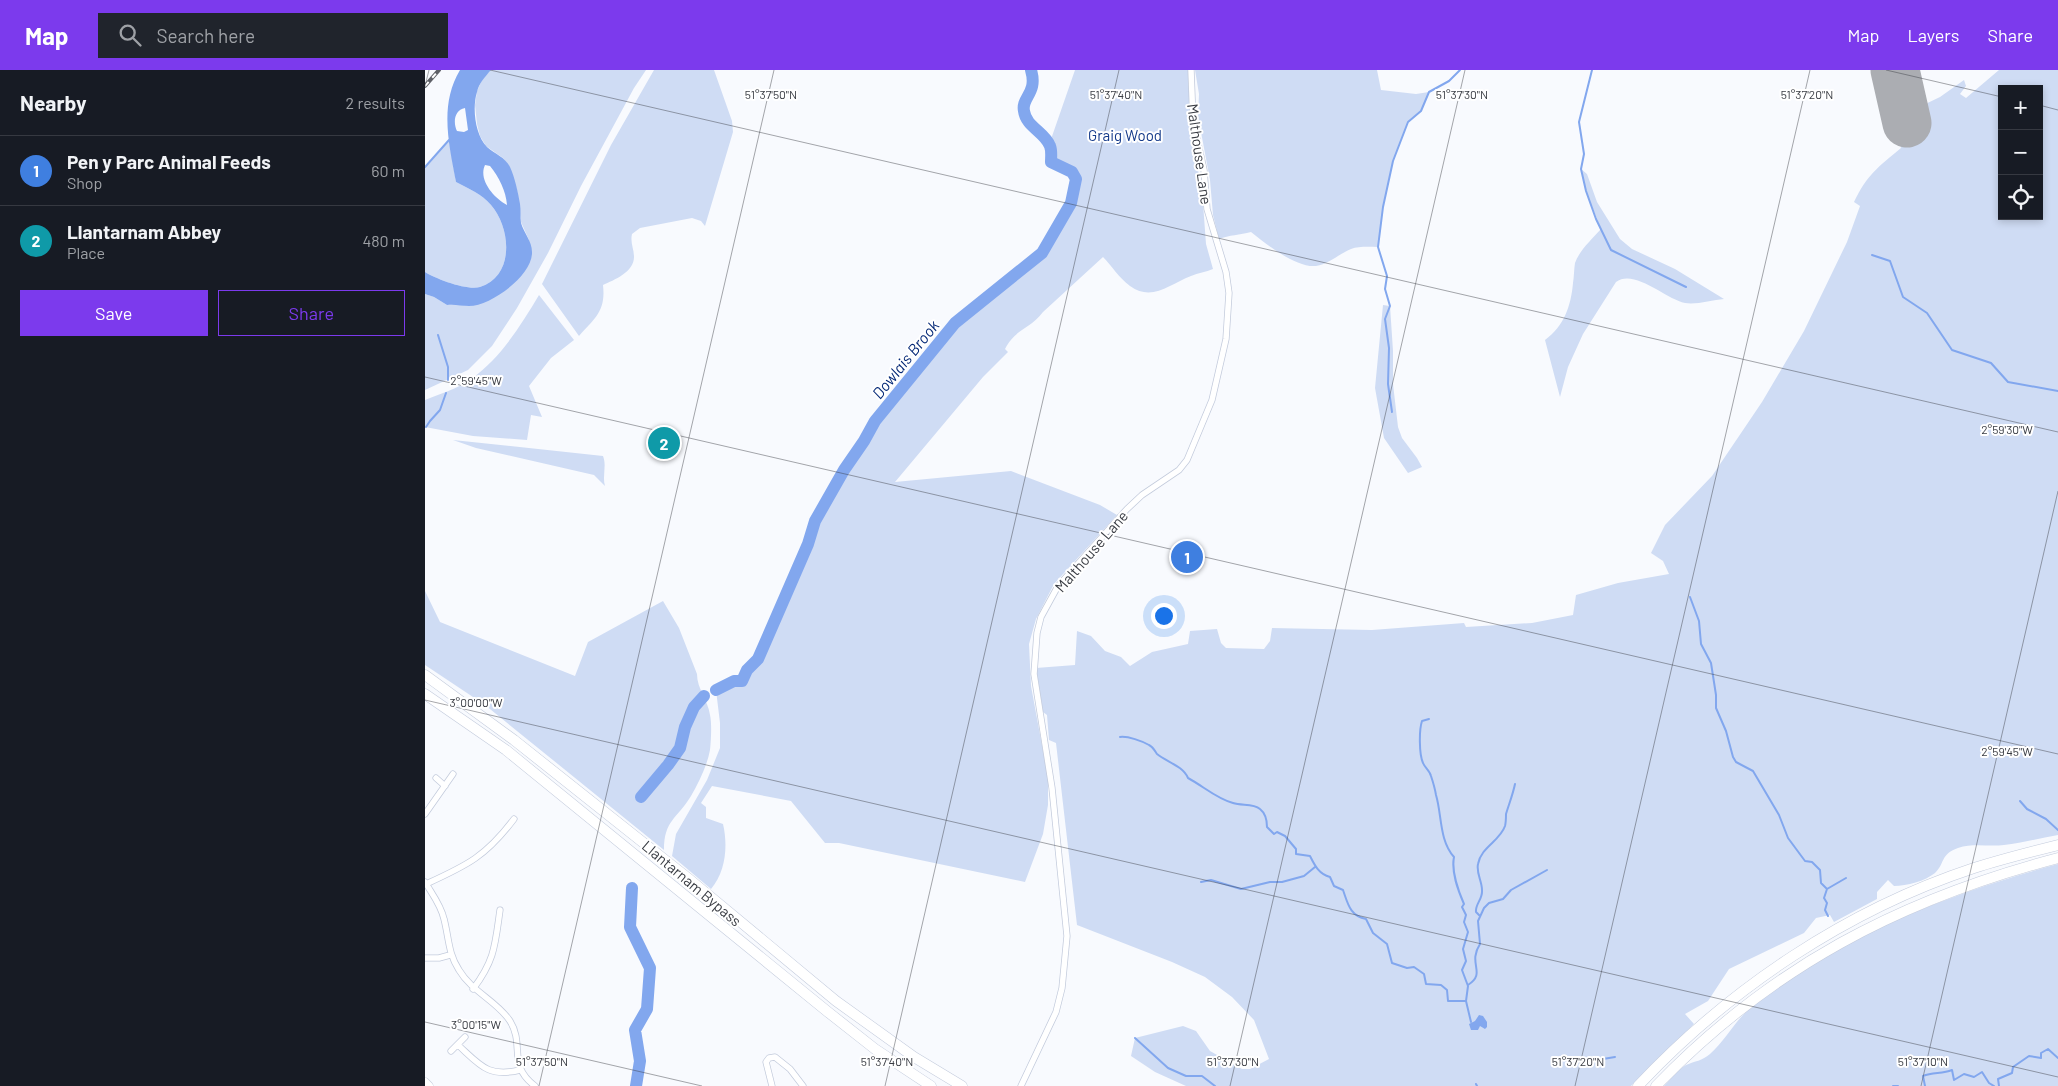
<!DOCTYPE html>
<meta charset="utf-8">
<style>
:root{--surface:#171b24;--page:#20242c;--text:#f1f3f6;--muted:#9ea1a6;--line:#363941;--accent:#7c3aed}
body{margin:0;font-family:Barlow,sans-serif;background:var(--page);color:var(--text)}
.controls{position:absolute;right:15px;top:15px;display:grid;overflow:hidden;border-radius:0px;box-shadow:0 2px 8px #0003}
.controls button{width:45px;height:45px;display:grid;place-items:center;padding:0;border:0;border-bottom:1px solid var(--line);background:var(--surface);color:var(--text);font:25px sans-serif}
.you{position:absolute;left:738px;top:545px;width:18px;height:18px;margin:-12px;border:4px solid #fff;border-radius:50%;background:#1a73e8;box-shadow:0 0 0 8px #1a73e833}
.badge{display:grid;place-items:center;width:32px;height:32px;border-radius:50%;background:var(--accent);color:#fff;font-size:16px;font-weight:700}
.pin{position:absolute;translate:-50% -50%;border:2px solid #fff;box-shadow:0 1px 5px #0006}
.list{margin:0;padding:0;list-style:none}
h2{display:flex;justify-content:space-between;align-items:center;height:65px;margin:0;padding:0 20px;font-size:21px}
h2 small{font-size:16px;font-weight:400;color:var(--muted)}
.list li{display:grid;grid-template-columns:32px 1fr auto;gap:15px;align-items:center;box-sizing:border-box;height:70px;padding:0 20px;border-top:1px solid var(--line)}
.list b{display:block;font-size:19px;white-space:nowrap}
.list p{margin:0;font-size:16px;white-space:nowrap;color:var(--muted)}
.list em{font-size:16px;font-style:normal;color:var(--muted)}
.actions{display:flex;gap:10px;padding:15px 20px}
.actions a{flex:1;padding:11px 0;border:1px solid var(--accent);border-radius:0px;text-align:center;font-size:18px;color:var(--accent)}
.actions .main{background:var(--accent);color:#fff}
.icon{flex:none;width:28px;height:28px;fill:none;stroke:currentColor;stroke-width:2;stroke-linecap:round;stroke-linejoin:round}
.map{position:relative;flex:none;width:1633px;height:1016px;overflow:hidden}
header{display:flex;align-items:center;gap:30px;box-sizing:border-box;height:70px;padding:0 25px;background:var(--accent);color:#fff}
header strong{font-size:24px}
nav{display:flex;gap:28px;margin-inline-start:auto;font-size:18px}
.search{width:350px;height:45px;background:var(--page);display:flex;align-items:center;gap:12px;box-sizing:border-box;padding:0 18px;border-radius:0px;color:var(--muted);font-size:19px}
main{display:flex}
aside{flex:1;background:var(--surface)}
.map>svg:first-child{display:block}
</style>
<header>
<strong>Map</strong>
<div class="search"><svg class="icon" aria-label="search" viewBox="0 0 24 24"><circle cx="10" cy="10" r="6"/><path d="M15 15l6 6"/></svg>Search here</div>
<nav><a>Map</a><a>Layers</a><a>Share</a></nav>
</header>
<main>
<aside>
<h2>Nearby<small>2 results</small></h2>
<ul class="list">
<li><span class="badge" style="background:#3f7fe0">1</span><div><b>Pen y Parc Animal Feeds</b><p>Shop</p></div><em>60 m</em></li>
<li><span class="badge" style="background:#0f9aa8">2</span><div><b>Llantarnam Abbey</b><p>Place</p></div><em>480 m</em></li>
</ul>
<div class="actions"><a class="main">Save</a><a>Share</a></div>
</aside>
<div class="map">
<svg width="1633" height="1016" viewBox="0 0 1633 1016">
<rect width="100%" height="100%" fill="#f8fafe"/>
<path fill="#cfdcf4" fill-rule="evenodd" d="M66,0H221L209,18L156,116L123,183L92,238L67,276L43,300L0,320V224L9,227L22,235L32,234L45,236L104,170L96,152L92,120L84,96L78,88L61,76L55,66L52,54L50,35L52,21L57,10Z
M229,0H289L307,51L308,62L280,156L276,151L267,148L215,158L207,164C205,173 209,179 209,187C209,202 189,210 178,215C181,241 170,248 154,266L117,214L186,75Z
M650,0H763L766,65L777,120L781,174L788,199C781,202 773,203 766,206C745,214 727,232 705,216C694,208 687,196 678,187L618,242C604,260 591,258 580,279L583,282L558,307L470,412L586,401L675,435L692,445L629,514L611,549L604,574L606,616L623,708V735L618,764L600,812L414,773H400L366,731L287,716L276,733L281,737V748L298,754C303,775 301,802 286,819L247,786L251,764L282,710L295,678V653L291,620L309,611H317L322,600L333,589L383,474L390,451L419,400L439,371L450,351L530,253L617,183L646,133L651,109L647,102L626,92L624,75Z
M770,0H952L956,20L991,24L1004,22L996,41L983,52L968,91L958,137L953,177C945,177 934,176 926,179C914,184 904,194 891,196C871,198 841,174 826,162C815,165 804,165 794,169L788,145L785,110L773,46L774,24Z
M1457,0H1480L1490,39L1515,27L1539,10L1541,16L1535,24L1541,28L1574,0H1633V765C1615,768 1597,773 1579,775C1564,777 1548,773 1533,778C1515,784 1520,794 1510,803C1500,811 1482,816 1469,816L1463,810L1452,822V829L1409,852L1405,845L1391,848L1379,863L1304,899L1283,931L1260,944L1269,954L1206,1016H761L730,1002L706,986L710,968L758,956L771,961L785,981L817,999H825L844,989L829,950L807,927L780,907L747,892L652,855L631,673L624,670L622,645L618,642L611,598L650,595L652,561L666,566L680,581L696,587L705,596L727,582L763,574L765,561L792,559L796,573L801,578L839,579L845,571L847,558L947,560L1039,553L1041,557L1107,553L1148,545L1151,525L1193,513L1244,504L1238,491L1226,483L1240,455L1287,406L1337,332L1379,261L1422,172L1435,136L1429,132C1442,105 1453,97 1476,78ZM1577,19H1614V146H1577Z
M24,70L31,112C44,119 57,124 66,135C86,158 90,206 55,217C43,221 11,209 0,202V97Z
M1156,99L1162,104L1172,132L1195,169L1207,179L1250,199L1299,229C1287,230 1271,235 1260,233C1241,229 1209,198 1191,212L1158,264L1143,297L1135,327L1120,270C1139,256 1146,236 1148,213C1149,207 1149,199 1150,193C1154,181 1167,169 1176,159L1161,121Z
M114,225L149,270L126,288L104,316L117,347L106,345L102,370L48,366L0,357V330C15,324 32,319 46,309C76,288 96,255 114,225Z
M958,235L965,236L968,281V314L973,357L977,368L992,388L997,397L983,403L959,368L950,318Z
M28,370L178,386C182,396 177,406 180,416L169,405L51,378Z
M0,521L15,552L150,606L163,572L238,531L254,558L272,604C272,619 283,630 285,645C287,654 286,670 285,680C282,696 274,712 266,726C252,749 239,750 239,780L60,635L0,595Z
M1633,794V1016H1239C1246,1009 1252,1000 1261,995C1270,991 1277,991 1285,984C1299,972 1308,954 1322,941C1405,869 1528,822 1633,794Z"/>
<path fill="#82a7ee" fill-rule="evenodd" d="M35,0H66C60,7 54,13 52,22C47,38 50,65 62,77C70,84 80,87 85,97C90,108 93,122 95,134C96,140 95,147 96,153C99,163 107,171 107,182C108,205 66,236 44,236C36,236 30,234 22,235L9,227L0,224V202C11,209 43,221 55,217C90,206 86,158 66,135C57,124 44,119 31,112C24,74 14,35 35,0ZM40,38L43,60L39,62L32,61C28,53 29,40 40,38ZM60,95L65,96C74,107 81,121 82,135C69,128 53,110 60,95Z
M1054,945L1058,946L1062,952V957L1060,959L1055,956L1053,960H1046L1044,954L1050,951Z"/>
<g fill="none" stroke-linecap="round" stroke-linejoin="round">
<path stroke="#82a7ee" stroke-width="2" d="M1167,0L1154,52L1159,84L1156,99L1161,121L1171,149L1186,180L1261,217
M0,97L24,70
M1447,185L1465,191L1478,227L1502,243L1527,280L1566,293L1583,312L1633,321
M13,265L23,297V310
M967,342L963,314L964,278L960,249L965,236L960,219L962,206L953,177L958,137L968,91L983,52L996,41L1004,22L1024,11L1035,0
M1,357L5,351L15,340L21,323
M1265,527L1274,551L1276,574L1286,593L1291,625V638L1301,661L1308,687L1311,692L1328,701L1354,745L1363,768L1380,791L1387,792L1395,800L1396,813L1402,819L1399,828L1402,833L1400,840L1403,846
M1004,649L997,651C994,660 994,684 998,693C1000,698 1005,701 1006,706C1008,712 1010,719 1011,725C1017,745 1014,770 1029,787C1026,802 1033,820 1039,834L1037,837L1041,845L1039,852L1043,862L1038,879L1041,891L1037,900L1043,916L1041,931L1046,952
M695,667C703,666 717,671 724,675C728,677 730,681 732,684C742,692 758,696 763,708C778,716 792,729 808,733C817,736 828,733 835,739C840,743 842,751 842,757L849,764L852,762L860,766L871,779V784L885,786C890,796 894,804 905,807L909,816L918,820C923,834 925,846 941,849L948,863L962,874L967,893L982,898L989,897L999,904L1001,914L1016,915L1022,920L1023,931H1041
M1595,731L1602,739L1621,749L1633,760
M776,812L786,810L816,819L845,812H857L879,806L890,797
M1402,819L1421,808
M1055,846L1051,842C1050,834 1058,829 1057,820C1057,811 1051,803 1053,794C1056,777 1075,771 1080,756C1081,752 1081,748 1081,744C1084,734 1088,724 1090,714
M1043,915C1062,903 1042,894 1055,874L1053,851L1059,838L1064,833L1078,829L1086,820L1122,800
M710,968L743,998L761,1006H777L790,1016
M1178,989L1190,987
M1051,1014L1052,1016
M1468,1016H1473
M1500,1016L1498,1006C1508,1002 1517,1004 1527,1000L1529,1010L1539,1004L1549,1007L1557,1002L1564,1013L1569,1016
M1574,1016L1573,1009L1587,1003L1588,997L1604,986L1616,988V983L1623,979L1633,988"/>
<path stroke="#82a7ee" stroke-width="12" d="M291,620L309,611H317L322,600L333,589L383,474L390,451L419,400L439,371L450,351L530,253L617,183L646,133L651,109L647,102L626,92C626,87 627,81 625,76C620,62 601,57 599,41C596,27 613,24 606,0
M216,727L243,695L255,678L260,657L269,637L279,626
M207,818L205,857L225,898L222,939L210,960L215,991L211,1016"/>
<path stroke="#abadb2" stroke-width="49" d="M1470,0L1482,53"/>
<g stroke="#c3cbdc" stroke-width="7">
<path id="minor" d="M11,708L20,716
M0,744L28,704
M0,812C7,824 16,835 19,849C24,868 23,883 34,900C47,922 72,931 85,951C100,975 82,995 110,1016
M1,814C43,795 61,786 89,749
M0,888H14L25,885
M48,919C70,890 70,875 75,840
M33,975C55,995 63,1008 95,1000
M26,981L40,967
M347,1016L341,992L344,988L350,987L365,999L378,1016
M596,1016L631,942L637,918L642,866L627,718L609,604L612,563L616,547L633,516L702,439L717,425L754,400L762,390L787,330L801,269L804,223L801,202L782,139L779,100L768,51L766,0"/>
</g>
<g stroke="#c3cbdc" stroke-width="9">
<path id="tertiary" d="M0,1012L4,1016"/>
</g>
<g stroke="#c3cbdc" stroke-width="11">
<path id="trunk" d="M0,605L89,670L264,809L411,931L489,987L537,1016
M0,624L81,680L403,942L450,979L506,1016
M1213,1016C1305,918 1422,840 1549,798C1577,789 1605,782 1633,775
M1231,1016C1346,897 1474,830 1633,788"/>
</g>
<use href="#minor" stroke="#fff" stroke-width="5.5"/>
<use href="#tertiary" stroke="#fff" stroke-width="8"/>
<use href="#trunk" stroke="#fff" stroke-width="10"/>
<g stroke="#5e6067" stroke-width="4">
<path id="rail" d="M0,16L14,0"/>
</g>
<use href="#rail" stroke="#fff" stroke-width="2" stroke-dasharray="5.5" stroke-linecap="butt"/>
</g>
<path fill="none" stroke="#393c43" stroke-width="1" stroke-opacity="0.45" d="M65,0L1633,362M1461,0L1577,27M0,16L4,0M1614,35L1633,40M0,307L1633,684M0,630L1633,1007M0,952L277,1016M114,1016L349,0M460,1016L694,0M805,1016L1040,0M1150,1016L1385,0M1496,1016L1633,421"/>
<g text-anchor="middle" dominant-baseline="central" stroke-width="4" stroke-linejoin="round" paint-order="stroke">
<g font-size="15" fill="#133989" stroke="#fff">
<text x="700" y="65">Graig Wood</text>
</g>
<g font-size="15" fill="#393c43" stroke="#fff">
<text transform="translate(775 84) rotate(82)">Malthouse Lane</text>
<text transform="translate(666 481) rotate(-49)">Malthouse Lane</text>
<text transform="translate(267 813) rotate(40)">Llantarnam Bypass</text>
</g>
<g font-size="16" font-style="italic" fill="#032776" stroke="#fff">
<text transform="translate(480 289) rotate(-51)">Dowlais Brook</text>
</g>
</g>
<g font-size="12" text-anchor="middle" fill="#393c43" stroke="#fff" stroke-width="4" stroke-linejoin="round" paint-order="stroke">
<text x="346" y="29">51°37'50"N</text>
<text x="691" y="29">51°37'40"N</text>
<text x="1037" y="29">51°37'30"N</text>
<text x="1382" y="29">51°37'20"N</text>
<text x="51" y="315">2°59'45"W</text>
<text x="1582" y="364">2°59'30"W</text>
<text x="51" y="637">3°00'00"W</text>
<text x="1582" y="686">2°59'45"W</text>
<text x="51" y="959">3°00'15"W</text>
<text x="117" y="996">51°37'50"N</text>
<text x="462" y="996">51°37'40"N</text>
<text x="808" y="996">51°37'30"N</text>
<text x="1153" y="996">51°37'20"N</text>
<text x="1498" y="996">51°37'10"N</text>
</g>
</svg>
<div class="controls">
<button>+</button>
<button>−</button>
<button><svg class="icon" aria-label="locate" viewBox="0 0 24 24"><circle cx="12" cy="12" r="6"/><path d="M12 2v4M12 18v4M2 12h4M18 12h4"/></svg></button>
</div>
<div class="you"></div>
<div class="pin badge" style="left:762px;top:487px;background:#3f7fe0">1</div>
<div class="pin badge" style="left:239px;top:373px;background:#0f9aa8">2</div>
</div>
</main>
